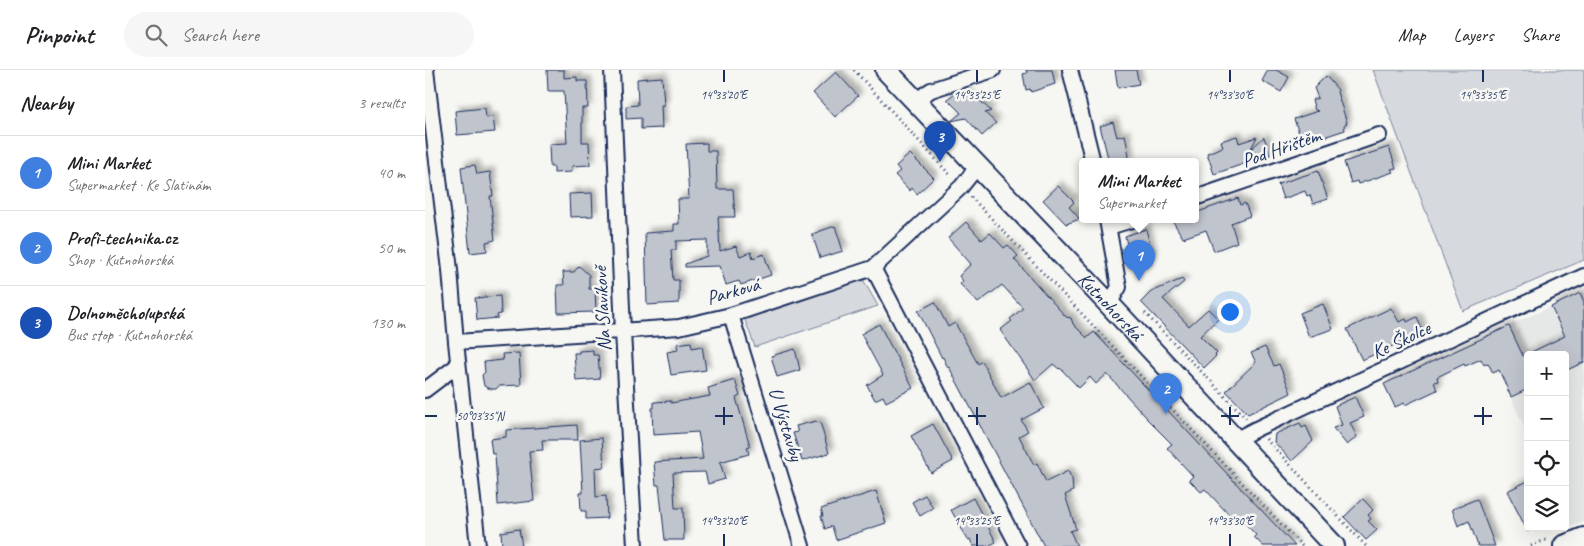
<!DOCTYPE html>
<meta charset="utf-8">
<style>
:root{--surface:#fff;--page:#f6f6f6;--text:#202124;--muted:#757577;--line:#e0e0e0;--accent:#1a73e8}
body{margin:0;font-family:Caveat,sans-serif;background:var(--page);color:var(--text)}
.controls{position:absolute;right:15px;bottom:15px;display:grid;overflow:hidden;border-radius:5px;box-shadow:0 5px 20px #0002}
.controls button{width:45px;height:45px;display:grid;place-items:center;padding:0;border:0;border-bottom:1px solid var(--line);background:var(--surface);color:var(--text);font:25px sans-serif}
.you{position:absolute;left:804px;top:241px;width:18px;height:18px;margin:-12px;border:4px solid #fff;border-radius:50%;background:#1a73e8;box-shadow:0 0 0 8px #1a73e833}
.badge{display:grid;place-items:center;width:32px;height:32px;border-radius:50%;background:var(--accent);color:#fff;font-size:16px;font-weight:700}
.pin{position:absolute;translate:-50% -41px;filter:drop-shadow(0 1px 2px #0008)}
.pin::after{content:'';position:absolute;top:26px;width:18px;height:15px;background:inherit;clip-path:polygon(0 0,100% 0,50% 100%)}
.popup{position:absolute;left:654px;top:88px;width:120px;height:65px;box-sizing:border-box;display:grid;place-content:center;border-radius:5px;background:var(--surface);filter:drop-shadow(0 1px 4px #0005);font-size:16px;white-space:nowrap;color:var(--muted)}
.popup b{font-size:19px;color:var(--text)}
.popup::after{content:'';position:absolute;left:50%;top:100%;margin-left:-10px;border:10px solid transparent;border-top-color:var(--surface)}
.list{margin:0;padding:0;list-style:none}
h2{display:flex;justify-content:space-between;align-items:center;height:65px;margin:0;padding:0 20px;font-size:21px}
h2 small{font-size:16px;font-weight:400;color:var(--muted)}
.list li{display:grid;grid-template-columns:32px 1fr auto;gap:15px;align-items:center;box-sizing:border-box;height:75px;padding:0 20px;border-top:1px solid var(--line)}
.list b{display:block;font-size:19px;white-space:nowrap}
.list p{margin:0;font-size:16px;white-space:nowrap;color:var(--muted)}
.list em{font-size:16px;font-style:normal;color:var(--muted)}
.icon{flex:none;width:28px;height:28px;fill:none;stroke:currentColor;stroke-width:2;stroke-linecap:round;stroke-linejoin:round}
.map{position:relative;flex:none;width:1159px;height:476px;overflow:hidden}
header{display:flex;align-items:center;gap:30px;box-sizing:border-box;height:70px;padding:0 25px;background:var(--surface);border-bottom:1px solid var(--line)}
header strong{font-size:24px}
nav{display:flex;gap:28px;margin-inline-start:auto;font-size:18px}
.search{width:350px;height:45px;background:var(--page);display:flex;align-items:center;gap:12px;box-sizing:border-box;padding:0 18px;border-radius:28px;color:var(--muted);font-size:19px}
main{display:flex}
aside{flex:1;background:var(--surface)}
.map>svg:first-child{display:block}
</style>
<header>
<strong>Pinpoint</strong>
<div class="search"><svg class="icon" aria-label="search" viewBox="0 0 24 24"><circle cx="10" cy="10" r="6"/><path d="M15 15l6 6"/></svg>Search here</div>
<nav><a>Map</a><a>Layers</a><a>Share</a></nav>
</header>
<main>
<aside>
<h2>Nearby<small>3 results</small></h2>
<ul class="list">
<li><span class="badge" style="background:#3f7fe0">1</span><div><b>Mini Market</b><p>Supermarket · Ke Slatinám</p></div><em>40 m</em></li>
<li><span class="badge" style="background:#3f7fe0">2</span><div><b>Profi-technika.cz</b><p>Shop · Kutnohorská</p></div><em>50 m</em></li>
<li><span class="badge" style="background:#1a4fb4">3</span><div><b>Dolnoměcholupská</b><p>Bus stop · Kutnohorská</p></div><em>130 m</em></li>
</ul>
</aside>
<div class="map">
<svg width="1159" height="476" viewBox="0 0 1159 476">
<defs>
<filter id="shadow"><feDropShadow dx="4.5" dy="-4.5" stdDeviation="2.5" flood-color="#0004"/></filter>
</defs>
<rect width="100%" height="100%" fill="#f6f6f2"/>
<filter id="ink" filterUnits="userSpaceOnUse"><feTurbulence type="fractalNoise" baseFrequency=".02" numOctaves="2"/><feDisplacementMap in="SourceGraphic" scale="10" xChannelSelector="R" yChannelSelector="G"/><feConvolveMatrix kernelMatrix="1 2 1 2 8 2 1 2 1" color-interpolation-filters="sRGB"/></filter>
<g filter="url(#ink)">
<path fill="#e6e7e7" d="M1159,222V451L1145,456L1140,446V285H1103V365L1058,267Z"/>
<path fill="#d6d9dd" stroke="#78849e" d="M948,0H1159V190L1038,241Z
M436,206L453,236L330,277L320,250Z"/>
<path fill="#c0c4cd" stroke="#1b2f5e" filter="url(#shadow)" d="M122,0H139V8L152,7V11H162L163,38H157V72H164L165,95L147,96V102L129,103V97H125L124,74L142,73L139,21H123Z
M601,0H627L630,14L606,22L605,19L601,20L598,4L602,3Z
M690,0H711L714,14L693,18Z
M843,0H851L864,7L856,22L837,11Z
M411,2L433,26L410,47L388,23Z
M901,6L913,20L912,22L922,53L919,55L920,60L878,74L869,49L893,41L890,40L887,30L893,28L889,18Z
M237,7L239,35H236L237,58L216,59V48L201,49V36L213,35L212,9Z
M538,19L549,31L552,28L566,41L560,43L571,53L557,66L541,48L526,51L536,43L522,29L533,21Z
M60,38L61,48L68,47L70,62L32,65L30,41Z
M688,52L692,67L700,65L704,86L703,87L704,92H684L675,56Z
M812,66L814,73L832,67L825,80L839,67L845,85L789,104L782,83L798,77L796,71Z
M282,73V81H291L292,119H308L310,147H293L295,181L311,176L315,186L326,182L328,188L339,184L346,205L316,215L314,211L301,215L295,196L260,197V194L282,186V170L251,171V180H246L248,210H254V233L222,235L220,163L249,161V154H254L253,129H264L261,74Z
M964,77L971,98L966,99L968,102L933,114L932,111L926,113L919,92Z
M485,84L509,108L492,124L487,118L485,121L470,105L475,101L471,96Z
M50,95L52,104L65,102L68,126H65L70,170L61,172L62,181L45,183L36,97Z
M893,101L903,129L888,134L885,125L882,126L880,121L858,129L853,114Z
M633,116L649,132L644,137L655,149L641,154L618,130Z
M167,123L168,146L145,147L144,124Z
M813,128L815,135L820,133L825,146L806,153L812,172L789,181L781,160L758,168L747,150H770V143Z
M541,152L557,170L565,163L579,178L583,175L593,186L589,189L641,247L646,248L648,254L662,268L669,262L870,476H838L829,467L831,465L810,443L806,447L780,419L776,422L764,410L768,406L742,378L747,374L721,348H722L682,304L671,314L665,307L654,318L635,298L634,299L628,294L610,310L575,260L587,251L585,249L598,238L577,215L553,233L535,214L538,211L534,206L546,194L523,168Z
M410,156L418,181L395,188L387,164Z
M721,159L728,189L707,194L700,166Z
M154,196L164,205V219H170L171,242L133,243L132,215H139L138,202H149Z
M757,209L759,212L738,229L764,256L783,239L793,249L775,266L792,283L790,285L791,286L779,298L716,232L726,222Z
M1155,223L1159,232V292L1140,301V285H1103V319L1086,327L1074,300L1068,303L1064,295L1062,293L1059,295L1056,289L1040,296L1039,294L1012,307L1013,311L1009,312L1012,320L980,335L979,333L970,337L959,314L1084,256L1098,286L1140,266L1126,237Z
M75,226L76,244L72,245L73,248L52,250L50,228Z
M510,232L523,257L530,253L553,294L557,291L576,328L605,312L619,338L596,350L603,361L594,366L609,395L612,393L621,412L643,401L647,409L648,421L640,425L651,459L645,461L652,476H619L524,297L523,298L518,287L517,288L493,241Z
M898,234L908,259L884,267L875,243Z
M966,238L974,252L981,249L982,252L992,247L998,262L937,290L922,259Z
M454,254L488,318L461,332L458,326L450,330L442,315L458,305L436,264Z
M266,272L267,278L277,276L281,300L246,305L242,282L253,280L252,274Z
M840,277L849,296L854,294L866,323L823,344L801,321L831,292L826,283Z
M370,279L375,300L352,307L346,286Z
M168,280V285H173L175,309L151,311L149,283H154V281Z
M94,283L96,315L74,316L71,319H67L63,318L59,316L57,305L60,302L59,292L78,290L77,284Z
M310,310L315,326L311,328L325,376L322,377L324,384L295,392L300,409L283,414L280,402L248,403L250,438H258L259,470H240L234,415H231L229,392L278,389L273,362L228,365L227,338H229V332L246,331V333L285,326L283,318Z
M930,327L939,347L925,353L932,367L922,375L908,358L917,355L910,336Z
M391,351L392,353L395,352L404,383L377,391L368,363L373,362L371,356Z
M875,353L877,358L881,356L888,371L867,391L849,372L850,364Z
M508,354L528,391L506,403L486,366Z
M152,355L153,370H117L118,380L104,381L109,431L73,435L70,384H67L65,369L81,367V360Z
M177,368L179,397L170,398L171,427L181,426L182,448L161,449V441H156L155,423H158L155,370Z
M1103,411V462L1082,421Z
M451,421L461,453L411,470L407,456L400,459L396,446H398L396,439Z
M500,425L508,438L495,446L487,432Z
M548,428L571,472L563,476H548L545,469L543,470L526,440Z
M938,429L948,440L943,445L946,449L943,451L952,460L941,470L919,447Z
M1052,429L1070,476H1053L1044,451L1033,456L1027,439Z
M94,459L97,476H77L76,462Z"/>
<g fill="none" stroke-linecap="round" stroke-linejoin="round">
<g stroke="#1b2f5e" stroke-width="18">
<path id="street" d="M1,0L25,200L31,272L53,476
M187,0L198,262L210,476
M645,0L668,92
M490,31L506,20L568,0
M770,128L954,65
M682,150L694,217L684,234
M684,157L707,150
M448,198L593,476
M306,245L377,476
M31,272L254,257L306,245L448,198L536,117L552,97
M0,320L33,295
M810,370L831,359L1159,206"/>
</g>
<g stroke="#1b2f5e" stroke-width="24">
<g id="secondary">
<path id="s1" d="M461,0L684,234L909,476"/>
<path d="M1139,476L1159,468"/>
</g>
</g>
<path stroke="#1b2f5e" stroke-width="3" stroke-dasharray="1 4" stroke-linecap="butt" d="M429,0L526,106
M546,127L877,476
M720,243L821,348
M841,369L941,476
M1106,476L1123,469"/>
<use href="#street" stroke="#f6f6f2" stroke-width="14"/>
<use href="#secondary" stroke="#f6f6f2" stroke-width="20"/>
</g>
</g>
<path fill="none" stroke="#1b2f5e" stroke-width="2" d="M299,0V12M552,0V12M805,0V12M1058,0V12M299,337V355M552,337V355M805,337V355M1058,337V355M0,346H12M290,346H308M543,346H561M796,346H814M1049,346H1067M299,464V476M552,464V476M805,464V476"/>
<g text-anchor="middle" dominant-baseline="central" stroke-width="5" stroke-linejoin="round" paint-order="stroke">
<g font-size="20" fill="#1b2f5e" stroke="#f6f6f2">
<text transform="translate(856 78) rotate(-19)">Pod Hřištěm</text>
<text transform="translate(308 221) rotate(-16)">Parková</text>
<text stroke="none"><textPath href="#s1" startOffset="326">Kutnohorská</textPath></text>
<text transform="translate(177 239) rotate(-93)">Na Slavíkově</text>
<text transform="translate(976 270) rotate(-25)">Ke Školce</text>
<text transform="translate(361 354) rotate(73)">U Výstavby</text>
</g>
</g>
<g font-size="12" text-anchor="middle" fill="#1b2f5e" stroke="#f6f6f2" stroke-width="5" stroke-linejoin="round" paint-order="stroke">
<text x="299" y="29">14°33'20"E</text>
<text x="552" y="29">14°33'25"E</text>
<text x="805" y="29">14°33'30"E</text>
<text x="1058" y="29">14°33'35"E</text>
<text x="55" y="350">50°03'35"N</text>
<text x="299" y="455">14°33'20"E</text>
<text x="552" y="455">14°33'25"E</text>
<text x="805" y="455">14°33'30"E</text>
</g>
</svg>
<div class="controls">
<button>+</button>
<button>−</button>
<button><svg class="icon" aria-label="locate" viewBox="0 0 24 24"><circle cx="12" cy="12" r="6"/><path d="M12 2v4M12 18v4M2 12h4M18 12h4"/></svg></button>
<button><svg class="icon" aria-label="layers" viewBox="0 0 24 24"><path d="M12 4l9 5-9 5-9-5zM3 14l9 5 9-5"/></svg></button>
</div>
<div class="you"></div>
<div class="pin badge" style="left:714px;top:211px;background:#3f7fe0">1</div>
<div class="popup"><b>Mini Market</b>Supermarket</div>
<div class="pin badge" style="left:741px;top:344px;background:#3f7fe0">2</div>
<div class="pin badge" style="left:515px;top:92px;background:#1a4fb4">3</div>
</div>
</main>
